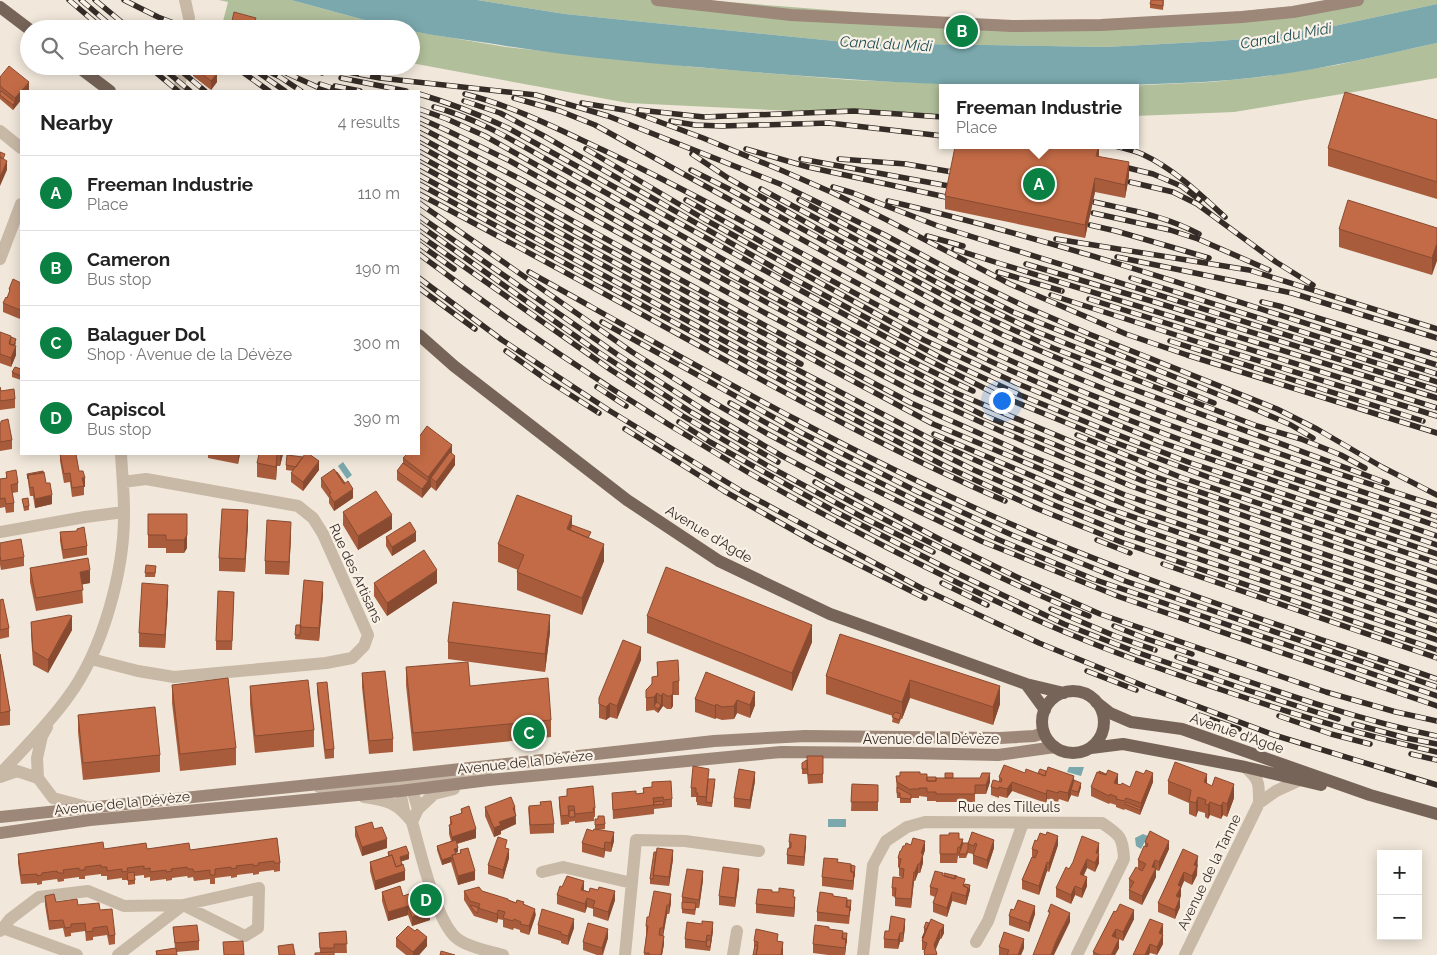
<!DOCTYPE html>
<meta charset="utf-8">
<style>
:root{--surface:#fff;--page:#f2f2f2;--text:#222;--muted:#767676;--line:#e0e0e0;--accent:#0b8043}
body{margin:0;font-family:Raleway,sans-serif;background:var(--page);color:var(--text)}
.controls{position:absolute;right:15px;bottom:15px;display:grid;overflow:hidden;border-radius:0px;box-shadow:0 2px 12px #0003}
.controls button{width:45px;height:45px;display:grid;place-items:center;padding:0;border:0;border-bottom:1px solid var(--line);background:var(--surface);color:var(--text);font:25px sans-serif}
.you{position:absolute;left:1001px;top:400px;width:18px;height:18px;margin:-12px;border:4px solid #fff;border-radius:50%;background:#1a73e8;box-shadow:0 0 0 8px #1a73e833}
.badge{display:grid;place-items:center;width:32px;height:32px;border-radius:50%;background:var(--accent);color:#fff;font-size:16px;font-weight:700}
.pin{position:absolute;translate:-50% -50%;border:2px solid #fff;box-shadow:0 1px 5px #0006}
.popup{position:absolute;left:939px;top:84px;width:200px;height:65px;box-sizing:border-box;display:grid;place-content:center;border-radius:0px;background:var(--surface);filter:drop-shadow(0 1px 4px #0005);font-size:16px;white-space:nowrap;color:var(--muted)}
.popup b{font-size:19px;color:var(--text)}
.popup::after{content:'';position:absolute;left:50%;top:100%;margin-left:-10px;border:10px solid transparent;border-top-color:var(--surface)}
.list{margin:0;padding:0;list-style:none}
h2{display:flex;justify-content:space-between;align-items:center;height:65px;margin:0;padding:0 20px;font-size:21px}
h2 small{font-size:16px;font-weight:400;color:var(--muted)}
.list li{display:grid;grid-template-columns:32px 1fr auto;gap:15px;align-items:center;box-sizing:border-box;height:75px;padding:0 20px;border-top:1px solid var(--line)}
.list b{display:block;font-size:19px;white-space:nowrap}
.list p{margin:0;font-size:16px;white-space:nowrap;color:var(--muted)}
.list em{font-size:16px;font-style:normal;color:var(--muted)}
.icon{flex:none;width:28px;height:28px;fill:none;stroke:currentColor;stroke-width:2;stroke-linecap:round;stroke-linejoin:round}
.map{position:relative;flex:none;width:1437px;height:955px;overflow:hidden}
.search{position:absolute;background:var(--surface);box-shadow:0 2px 12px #0003;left:20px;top:20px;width:400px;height:55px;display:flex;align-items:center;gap:12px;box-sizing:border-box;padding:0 18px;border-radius:28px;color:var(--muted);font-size:19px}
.panel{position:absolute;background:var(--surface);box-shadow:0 2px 12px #0003;left:20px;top:90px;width:400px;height:365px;border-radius:0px}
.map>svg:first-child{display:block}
</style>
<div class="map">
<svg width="1437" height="955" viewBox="0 0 1437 955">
<rect width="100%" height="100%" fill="#f1e7da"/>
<path fill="#b1bf9b" d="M219,0H291L372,22L403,29H221L228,2Z
M477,0H703L880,14L1101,25L1358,0H1437V4L1334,26L1255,38L1219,41L1105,47L855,43L565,14Z
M411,31L506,47L694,67L851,80L1027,87H1101L1211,82L1260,77L1337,65L1437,43V78L1234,112L1135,116V88H943V118L628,103L411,63Z"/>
<path fill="#7aa8ad" d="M291,0H477L565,14L855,43L1105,47L1219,41L1255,38L1334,26L1437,4V43C1378,56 1319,70 1259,77C1224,81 1190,83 1155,84C1013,91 872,82 730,70C649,63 568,57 488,43C462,39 437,36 411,31V29H403L372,22Z
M343,462L352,475L347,479L338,466Z
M1069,767H1084L1081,776L1067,772Z
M828,819H846V827H828Z
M1143,834L1148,836L1141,849L1136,846L1135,838Z"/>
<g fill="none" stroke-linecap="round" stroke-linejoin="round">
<path stroke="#c8b8a6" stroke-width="12" d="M185,0L189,18
M179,91L182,66
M0,131L21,148
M0,259L21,204
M0,532L85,517L124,512
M91,659L138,671L174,677L326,663L352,658L364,646L368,635L323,534L313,518L298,506L146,479L123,482
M47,727L42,736L37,758L38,778L53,798L87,807
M0,774C23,749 48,725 68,697C103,650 125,569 124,511C124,492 122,473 121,454
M0,777L17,771L38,778
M319,787L348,790L405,783L412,789L418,809L412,822
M364,797C387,800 398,803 412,822C420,849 436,925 459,940C471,948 489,951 503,955
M1259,803L1276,791L1300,780
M418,809L434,794L454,789
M404,811L400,791L405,783L463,777L488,769
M542,872L563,867L632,883
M0,929L3,928L10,919L39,897L88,891L124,906L183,905L245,936L258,928L259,888L183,905L118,955
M0,931L3,928L77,955
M976,942L988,921L1023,823
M625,955L636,840L685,841L759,851
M733,955L737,931
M863,955L873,865L886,841L907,827L925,822L1102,823C1120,835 1123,837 1124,859L1077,955
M1185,955L1259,803C1259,783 1260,780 1245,767"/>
<path stroke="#9c8778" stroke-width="12" d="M657,0L791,15L1012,26L1101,25L1242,17L1293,12L1358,0
M0,817L406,775L714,741L805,736L1000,738L1034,736L1044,733
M0,833L90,820L400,791L489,780L781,752L908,753L998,755L1055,747"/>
<path stroke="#766458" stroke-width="12" d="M0,7L29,29
M77,66L110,91
M419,335L454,366L627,500L719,561L830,614L1026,684L1064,693
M1026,684L1045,710
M1042 722a31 31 0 1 1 62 0a31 31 0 1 1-62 0Z
M1096,702L1110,713L1131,722L1182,729L1370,795L1437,814
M1091,748L1123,744L1245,767L1321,785"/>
<g stroke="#352c27" stroke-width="5.5">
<path id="rail" d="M69,0L103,29
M81,0L115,29
M95,0L130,29
M124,0L158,17L189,29
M148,66L178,91
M160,66L190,91
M175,66L205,91
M234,66L269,91
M249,66L285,91
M258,66L280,77L301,91
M267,66L282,71L326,91
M300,66L322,73
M316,66L380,78L536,95L608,116L780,184L885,235L952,271L1024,306L1089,334L1277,409L1317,429L1382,467L1437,495
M341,78L406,91
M320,84L341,91
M335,86L360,91
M419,94C450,103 478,114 508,128L800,290L926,359L996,394L1111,441L1208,477L1437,554
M465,94C513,106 558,129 603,150C730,210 851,284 977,345C1125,416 1282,464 1437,517
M514,98L560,111L595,125C673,168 750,211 828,254C884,285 941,318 1001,345C1142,409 1289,458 1437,506
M464,101L500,113L544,136L785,274L945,360L1020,395L1113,433L1188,462L1437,545
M582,103L630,111L703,138L783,171L831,192L887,220L1010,284L1126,334L1187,355L1437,433
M434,107C473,117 509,138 544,158C574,175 603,191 633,208C745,272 857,337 973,391
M419,109L447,119L485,136L733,276L951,391L1153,476L1437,573
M639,110L704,117L854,111L943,117
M419,118L446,130L510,161L636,232L894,371L983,415L1143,481L1437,582
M671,121L695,125L722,126L829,123L943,136
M419,127L522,180L767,314L912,391L1003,432L1131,486L1268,535L1437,593
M419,137L738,311L911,403L1028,455L1125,495L1437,602
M1112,145C1122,148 1133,150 1142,154C1174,169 1199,193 1225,217
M419,146L579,234L933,424L1141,511L1437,611
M586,149L704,219L924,340L1016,383L1160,442L1437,536
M746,149L808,167L946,197
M692,154L728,178L825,233L981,315L1053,348L1257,426L1301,439L1341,455L1365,468
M419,156L801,364
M801,159L949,186
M839,159L906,164L952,172
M419,165L761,351L946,447L1060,498L1146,531L1437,631
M1116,165L1153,174L1181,186L1200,200
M691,170L727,188L948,308L1003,335L1114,382L1387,483
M419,175L743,351L875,421L974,470L1054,505L1120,532L1437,640
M1130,182L1173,192L1197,204L1276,262L1313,285
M419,184L834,409L947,467L1038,509L1121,542L1437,650
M833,187L853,193L938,226L1437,382
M761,189L970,300L1035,331L1214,403
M419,194C508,241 596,289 685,338C790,396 895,453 1005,501
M686,200C801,264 916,330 1037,382C1107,412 1177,440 1249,464C1311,485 1375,504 1437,526
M799,200L944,277L1013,312L1252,408L1291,425L1313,438
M888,201C1075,244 1255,309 1437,365
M1094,202C1130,210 1166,216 1199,234
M419,203L632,352L699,394L766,433L845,475L916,510L981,541L1120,597L1437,706
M1093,213L1170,230L1198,239L1269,270
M419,216L618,355L710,414L782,456L943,541L1021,579L1100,614L1326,692L1396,712L1437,721
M419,225L598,352L691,412L778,462
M1090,225L1116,231L1209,258
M419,235L611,370L683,416L768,466L864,518L933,552
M927,236L963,246
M1056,239L1249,270L1437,329
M419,244L454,269
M954,249L998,263L1437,398
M419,254C516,327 619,396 724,458C778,491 834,520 890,549C951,580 1013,611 1077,637C1124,657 1173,673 1222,690C1293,714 1364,736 1437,752
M1117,257L1292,293L1437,338
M1026,264L1158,303L1437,390
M529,272C685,359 840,449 1004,521C1145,583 1292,629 1437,679
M998,272L1062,291
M419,278L502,340L610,411L743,492L921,588L1039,643L1149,688L1274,735L1437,785
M1131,278L1437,374
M419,288L475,329
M1051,295L1201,343L1437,416
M1089,299L1437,408
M1262,302L1279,306L1437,355
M602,322L802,433L918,492L1012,535L1125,581L1437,687
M1170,341L1423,421
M506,351L547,380L599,413
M597,387L626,406
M730,403L832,459L915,500L997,539L1093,579L1437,696
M679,422L710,442L834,511L952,571L1064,624L1136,652L1247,690L1338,719
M625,429L724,491L816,543L925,598
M934,434L1107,508L1437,621
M1077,435L1180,477L1437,563
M815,482C854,504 893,524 933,544C984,570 1035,595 1089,616
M1097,540L1130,553
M1163,564L1437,658
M942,583L987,605
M1051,609L1115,636L1155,650
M1114,626L1147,639L1192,654
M1177,657C1263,686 1348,718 1437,736
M1087,671L1136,690
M1199,715L1239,729
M1279,716L1331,734L1370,744
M1354,724L1406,738L1437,744
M1411,754L1437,760"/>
</g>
<use href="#rail" stroke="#f9f1e6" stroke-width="4" stroke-dasharray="11" stroke-linecap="butt"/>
</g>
<path fill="#a85c3c" d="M1164,0L1163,10L1150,8V4Z
M232,21L256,27L255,29H232Z
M193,67L217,82L211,90L193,76Z
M0,77L29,91H21V100L13,110L0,99Z
M1437,120V199L1328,166V148Z
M1099,145V156L1129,176L1125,198L1095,192L1085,238L945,209V196L958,147Z
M1437,228L1432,275L1339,247V229Z
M21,283L20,319L3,312V303L7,298L9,294V289Z
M0,332L11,337L16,343L15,346L16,355L11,367L0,363Z
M21,369V380L12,377V372Z
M0,387L1,391L15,399V408L0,410Z
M0,423L12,440V449L0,451Z
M60,454L79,471L85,487H84V495L72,497L70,482L64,483L60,461Z
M208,454H240L238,464L208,458Z
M259,454H283L280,466H277L276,480L257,477V463Z
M303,457L319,470L303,491L291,482V473L293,471L286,470V465Z
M403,458L455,465L436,491L431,487L422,498L397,480V471L403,463Z
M6,472L18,483V492L12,493L14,503V512L6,513L5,507L0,508V479L6,478Z
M27,474L46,483L52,504L35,508L33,496H30Z
M321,478L353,498L334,511L329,503V498L321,487Z
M22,499L29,506V510L24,511Z
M343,512L392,529L358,550L343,525Z
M148,514H187V548L184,553H166V548H148Z
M248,524L245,572L219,571V558Z
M572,525L591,539L604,561L582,615L517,590V572L518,570L498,562V544Z
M77,531L87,546V555L63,559L60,541V532Z
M291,535L289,575L265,574V561Z
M386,537L416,541L392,556L386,546Z
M0,543L24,557V566L1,570L0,565Z
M146,565L156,570L155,577H145Z
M30,568L90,583L82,584L83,603L36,611L30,582Z
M374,583H437L387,616L374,596Z
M234,592L232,650H216V641Z
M323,595L319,641L295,639L296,625H301Z
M168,598L165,648L139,647V633Z
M0,600L9,628V637L0,639Z
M647,616L812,642L792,691L647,633Z
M31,622L72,630L48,673L33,665L31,635Z
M550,632L545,672L448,659V642Z
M840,634L1000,704L993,725L910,698L902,719H901L899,724L892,722L893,716L826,694V676Z
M0,654L10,711V725L0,726Z
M641,660L617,719L610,717L606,720L599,718V698Z
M657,662L679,681V695H673V706L671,709H667L663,706L658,713L654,710L646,711V690L657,677Z
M406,667L470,686L551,720V737L413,751L406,685Z
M706,672L755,705L750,718L737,713L734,719L722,720L716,718L715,719L695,712V699Z
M362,673L393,739V752L369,754L362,687Z
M317,683L334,749V758L325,759L317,692Z
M172,685L236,748V765L180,771L172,703Z
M250,686L314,730V747L255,753L250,704Z
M78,715L160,755V772L83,780L78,732Z
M802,763L823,774V783L808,784L807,773V774H802Z
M1025,773H1038L1074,780L1081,787L1078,797L1071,795L1068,802L1059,799L1058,802L1047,799L1046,803L1012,791L1007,798L999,796V798L991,795V787L999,781V777Z
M920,774L936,781L953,778L990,782L986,794H975V802H936V801H927V797L919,796V798H911V803H900V798H897L896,776Z
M709,779L715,784L712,807L697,805V802H696V797H691V788Z
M755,781L750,809L734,807V798Z
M1168,781L1207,784L1234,798L1227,817L1223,815L1221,819L1210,815L1208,819L1205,817V813L1198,811L1196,817L1189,814V803L1168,794Z
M652,782L672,799V807L654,809V814L613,819L612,793L636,794L643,793V788L652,787Z
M1153,782L1140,815L1125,809L1124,810L1116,807V805L1110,803L1109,804L1091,796V787L1118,783L1117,784L1121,785L1130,787Z
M852,784L878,785V811H851Z
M567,789L595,808V817H594V821L575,823V821L569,822V824L561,825L559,805V797L567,796Z
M485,807H515L516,824L501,831V834L494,837L485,816Z
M528,807L554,824V833L530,834Z
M461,809L476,838L457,844L458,852L455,853L456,854L460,853V850L475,880L458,885L451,862L442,865L437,850V846L451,841L449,834V825H450V817L461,814Z
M595,819L605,824V829L598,830L614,841L611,852L605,851L604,858L582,852V843L593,831L595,829Z
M355,827L374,829L387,848L362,856L355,836Z
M972,832L994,848L987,869L973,864V854L968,853L966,858H959V856H958L957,863H940V835L959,839L963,843H968Z
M277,838L280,863V871L274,872V870L259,872V874L253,875V873L237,875V877L231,878V876L215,878V884H210V879L194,881L193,877L188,878L187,876L172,878V880L166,881V879L150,881V877L144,878V875L135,876V884L128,885V879V880H122V878L107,880V876H101V874L85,876V879H79V877L64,879V881L58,882L57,879L42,881V884L37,885V883L21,884L18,863V854L104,849L190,850Z
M789,842L806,845L804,866L787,864V855L789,848Z
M1145,842L1169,849L1159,871L1156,870V877L1142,905L1129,899V890L1130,888H1129V879L1138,869V860L1145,846Z
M1058,845L1049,872L1047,871L1039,895L1022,889V880L1032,857V849Z
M507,848L509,858L503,879L488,874V865Z
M1183,849L1198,865L1197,868V875L1192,885L1184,881L1181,888V896L1180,898V907L1175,919L1158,912V903Z
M673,850V859L669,886L650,884V879Z
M925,850L923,856V863L920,873H918L915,881H914L911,908L895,906V897L892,896V888L903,878L899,876V867H898V858L901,851Z
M388,852L409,859L401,861L405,880L375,890L370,871V862L388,856Z
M1099,852L1098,854L1099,863L1095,872L1087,868L1084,875L1087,886L1082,898L1075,895L1071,904L1056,897V888L1069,869Z
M838,862L851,865L855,870L853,890L822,886V877Z
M943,876L957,877L970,890L966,905L952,901L947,917L933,912V903L935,897L930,895V887Z
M739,878L735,907L719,905V896Z
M703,880L699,908H696L695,915L682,913V897Z
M562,887L584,890L615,900L608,921L593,916V909L587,907L585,913L557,904V895Z
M464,891H482L524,905L535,910L536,915L529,935L520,932V930L514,928L513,930L503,927V920L498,919L497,923L474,916L464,900Z
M382,892L403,896L430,920L412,926L408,915L388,921L382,901Z
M772,892H779L794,897L795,906L794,917L756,913V904Z
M45,896L56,902L78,905L100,910L115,935V944L109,945L107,935L93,937V940L86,941L85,931L71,933V936L65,937L63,928L49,930L45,905Z
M833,896L847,900L851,905L849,924L817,921V912Z
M671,903L669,914H667L663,936L664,944L662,955H644L646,935V926L649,917Z
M1114,911L1134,919L1123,941L1119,939V948L1115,955H1093V952Z
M1035,914L1029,932L1009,925V916Z
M929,923L944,925V933L941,939H940L935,949L937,955H924V950H922V938L924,933V928Z
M538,925L574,928L568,945L561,943V941L538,934Z
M173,927L199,941V950L176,952L177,955H156V951L175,948Z
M905,927L903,942H900L898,949L884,948V939L889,931Z
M829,929L843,933L847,938L845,955H828L813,953V944Z
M346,931L347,953H320L319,933Z
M713,931L710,951L685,948V939Z
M1163,933V944L1157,955L1150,953L1133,955Z
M396,938L427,946L419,955H406L396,947Z
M608,938L603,955H597L583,950V942Z
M754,941H778L783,951L754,949Z
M999,947L1024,948L1021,955H999Z"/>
<path fill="#884b31" d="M256,18V27L255,29H253Z
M217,73V82L211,90V81Z
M29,82V91H21V100L13,110V105L15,102V98Z
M1099,145V154L1096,169V156Z
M7,161V170L0,186V177Z
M1129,162V176L1125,198V185Z
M1095,178V192L1085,238V225Z
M1437,243V261L1432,275V258Z
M21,306V315L20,319V310Z
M16,346V355L11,367V358Z
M452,445V458L431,478V487L422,498V489L428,481V477Z
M238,454H240L238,464Z
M277,454V466L276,480V467Z
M280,454H283L280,466Z
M455,456V465L436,491V482Z
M319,461V470L303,491V482Z
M82,478H85V487H84Z
M353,489V498L334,511V502Z
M52,495V504L35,508V499Z
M248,510V524L245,572V559Z
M187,514V548L184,553V540Z
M392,515V529L358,550V536Z
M572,516V534L567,529Z
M291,522V535L289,575V562Z
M416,532V541L392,556V547Z
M604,544V561L582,615V598Z
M90,570V583L80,585V572Z
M437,570V583L387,616V603Z
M323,582V595L319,641V628Z
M168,585V598L165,648V635Z
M550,615V632L545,672V654Z
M72,616V630L48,673V660Z
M812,625V642L792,691V673Z
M641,647V660L617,719V706Z
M910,680V698L902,719V702Z
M1000,686V704L993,725V707Z
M755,692V705L750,718V705Z
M657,693V706H654V697Z
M663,693V706L661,709V696Z
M673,693V706L671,709V696Z
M737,700V713L734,719V706Z
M610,703V717L606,720V707Z
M716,704V718L715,719V706Z
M661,705V709L658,713V709Z
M755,772V781L750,809V800Z
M990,773V782L986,794V785Z
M1153,773V782L1140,815L1141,803Z
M1118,774V783L1114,792V783Z
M1207,774V787L1204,782Z
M1074,776V785L1071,790V795L1068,802V793Z
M1012,782V791L1007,798V789Z
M1081,783V787L1078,797V792Z
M1234,784V798L1227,817V804Z
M1047,790V799L1046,803V794Z
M1198,797V811L1196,817V803Z
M1210,802V815L1208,819V805Z
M1223,802V815L1221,819V806Z
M515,807L516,824L501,831V834L494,837V828L513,808Z
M476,829V838L452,845V837Z
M614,832V841L611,852V843Z
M806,836V845L804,866V857Z
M1058,836V845L1049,872V863Z
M387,839V848L362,856V847Z
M963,839V848L960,854V847Z
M994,840V848L987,869V860Z
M925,841V850L923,856V863L920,873V864L921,853Z
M1169,841V849L1159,871V862Z
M605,842V851L604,858V849Z
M1099,843V852L1096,859L1099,854V863L1095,872L1096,853Z
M458,848V852L454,854V849Z
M509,849V858L503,879V870Z
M673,850V859L669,886V877Z
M409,854V859L400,862V857Z
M1198,856L1197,875L1192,885V876L1194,865Z
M451,857V862L442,865V860Z
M1087,859V868L1080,883V874Z
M1155,860V869L1152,867Z
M1047,862V871L1039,895V886Z
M918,864V873L915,881V872Z
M855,866V870L853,890V881Z
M1156,868V877L1142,905V896Z
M739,869V878L735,907V898Z
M405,871V880L375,890V881Z
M475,871V880L458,885V876Z
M703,871V880L699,908V900Z
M914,872V881L911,908V899Z
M1184,872V881L1181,888V896L1176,905L1178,885Z
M1087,877V886L1082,898V889Z
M584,881V889L581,899V890Z
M970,885V890L966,905V896L968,888Z
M1075,886V895L1071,904V895Z
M615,891V900L608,921V912Z
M952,892V901L947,917V908Z
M671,894V903L669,914V905Z
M795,897V906L794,917V908Z
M587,898V907L585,913V904Z
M1180,898V907L1175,919V910Z
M667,905V914L663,937V928Z
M408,906V915L388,921V912Z
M1035,906V914L1029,932V923Z
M535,909V917L529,935V926Z
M498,910V919L497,923V914Z
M1134,910V919L1123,941V932Z
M430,911V920L412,926V917Z
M1070,913V922L1054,955H1051L1056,941Z
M574,919V928L568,945V936Z
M905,919V927L903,942V933Z
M713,922V931L710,951L711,936Z
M1163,924V933L1159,942V933Z
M944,925V933L941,939V930Z
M608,929V938L602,955V948Z
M1116,929V938L1112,936Z
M940,930V939L934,954V945Z
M847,933V938L845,955V948Z
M900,933V942L898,949V940Z
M1163,935V944L1157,955V947Z
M664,936V944L662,955H661Z
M427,937V946L419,955H413V952Z
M1024,939V948L1021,955H1018Z
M1119,939V948L1115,955H1111Z
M783,942V955H781Z
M1150,944V953L1149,955H1145Z"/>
<path fill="#c36b46" stroke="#884b31" d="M1151,0H1163V6L1150,4Z
M234,12L256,18L253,27L232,21Z
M9,66L29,82L15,98L0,86V77Z
M194,66H208L217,73L211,81L193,67Z
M1,91L15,102L13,105L0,95V92Z
M1345,92L1437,120V182L1328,148Z
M958,145H1099L1096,156L1129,162L1125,185L1095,178L1085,225L945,196L955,147H958Z
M0,152L5,154L3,159L0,157Z
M0,157L7,161L0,177Z
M1348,200L1437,228V243L1432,258L1339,229Z
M13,279L21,283V306L20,310L3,303L6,297L7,298L10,290L9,289Z
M0,332L11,336L9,344L16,346L11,358L0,354Z
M11,337L16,339L14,345L10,344Z
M15,367L21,369V376L12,372Z
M0,387L1,391L14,389L15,399L0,401Z
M8,419L12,440L0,442V423H1V421Z
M427,426L452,445L428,477L403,458L407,454H419V437Z
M450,452L455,456L436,482L431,478Z
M60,454H76L79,471H83L85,478H82L84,486L72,488L70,473L64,474Z
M259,454H277L276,467L257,463Z
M305,454H309L319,461L303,482L291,473Z
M287,455L303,457L296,467L286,465Z
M403,463L428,481L422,489L397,471Z
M334,469L344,484L348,481L353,489L334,502L329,494L331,493L321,478Z
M16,470L18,483L11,485L14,503L6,504L5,498L0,499V479L7,478L6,472Z
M43,471V473L28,475V479L27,474Z
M44,472L46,483H50L52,495L35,499L33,487L30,488L28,475Z
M336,472H337L345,483L344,484Z
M376,491L392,515L358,536L343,512Z
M517,495L572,516L567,529L604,544L582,598L517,572L524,555L498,544Z
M28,498L29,506L24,507L22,499Z
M222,509L248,510L245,559L219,558Z
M148,514H187V535L184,540H166V535H148Z
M267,520L291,522L289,562L265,561Z
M410,522L416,532L392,547L386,537Z
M572,525L591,532L588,538L570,530Z
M84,527L87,546L63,550L60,532L77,531V529Z
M21,539L24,557L1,561L0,556V543Z
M424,550L437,570L387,603L374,583Z
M88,558L90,570L80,572L83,590L36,598L30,568Z
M146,565L156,566L155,573H145Z
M666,567L812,625L792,673L647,616Z
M304,580L323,582L319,628L300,627Z
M142,583L168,585L165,635L139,633Z
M218,591L234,592L232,641H216Z
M3,599L9,628L0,630V600Z
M453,602L550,615L545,654L448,642Z
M69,615L72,616L48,660L33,651L31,622Z
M296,625H301L300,635H295Z
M840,634L1000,686L993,707L910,680L902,702L826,676Z
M623,640L641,647L617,706L610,703L606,707L599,704V698Z
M0,654L10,711L0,713Z
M678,660L679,681L673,682V693L671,696H667L663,693L661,696L657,693L654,697L646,698V690L652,684V677L658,676L657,662Z
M468,662L470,686L548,678L551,720L413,733L406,667Z
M385,671L393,739L369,741L362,673Z
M706,672L755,692L750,705L737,700L734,706L722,707L716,704L715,706L695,699Z
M228,678L236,748L180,754L172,685Z
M308,680L314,730L255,736L250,686Z
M327,682L334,749L325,750L317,683Z
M657,702L661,705L658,709L654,706Z
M155,707L160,755L83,763L78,715Z
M895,712L901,714L899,720L892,717Z
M807,756H823V774L808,775Z
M807,760V769H802V763L805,761Z
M1175,762L1207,774L1204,782L1212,786L1215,777L1234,784L1227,804L1223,802L1221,806L1210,802L1208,805L1205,804L1206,800L1198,797L1196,803L1189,801L1191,790L1168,781Z
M1004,765L1025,773L1026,769L1045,776L1048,767L1074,776L1068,793L1059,791L1058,793L1047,790L1046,794L1012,782L1007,789L999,787V789L991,787L993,780L1001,782L1002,779L999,777Z
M693,766L709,769L706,797L697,796L698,793H696V788H691Z
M739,769L755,772L750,800L734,798Z
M1040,769L1046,771L1045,776L1038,773Z
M1108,770L1118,774L1114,783L1121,785L1122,783L1130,787L1136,771L1144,774L1146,770L1153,773L1141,803L1126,798L1124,801L1116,799L1117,797L1110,794L1109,796L1091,787L1097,772L1106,775Z
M1099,771L1106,774V775L1099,773Z
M900,772H920V774H927V781H936V778H980L982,773H990L986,785H975V794H936V792H927V788H919V789H911V790L897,782L896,776H900Z
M945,773H953V778H945Z
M927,777H936V781H927Z
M708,779H715L712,803L706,802Z
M1074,780L1081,783L1078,792L1071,790Z
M671,781L672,799L664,800L663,797L653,798L654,805L613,810L612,793L636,791V794L644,793L643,788L652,787V782Z
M852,784L878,785V802H851Z
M593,786L595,808H593L594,812L575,814L574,806H568L569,815L561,816L559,797L567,796V789Z
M897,787L911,795V799L900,798V793H897Z
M511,797L515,807L513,808L516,816L499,822L501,825L494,828L485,807Z
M551,801L554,824L530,825L529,806L541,805L540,802Z
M663,801L664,804L653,805L654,802Z
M1126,802L1141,808L1140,810L1125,804Z
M469,806L476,829L452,837L449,825L452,824L450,817L462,813L461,809Z
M574,810L575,817H569V811Z
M598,816H604L605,824L595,825V819H598Z
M372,822L374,829L382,827L387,839L362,847L355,827Z
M587,829L593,831L594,829L614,832L611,843L605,842L604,849L582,843Z
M1150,831L1169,841L1159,862L1155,860L1152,867L1156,868L1142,896L1129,890L1134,882L1129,879L1136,867L1142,871L1146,864L1138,860L1144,846L1147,847L1148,844L1145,842Z
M972,832L994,840L987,860L973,855L977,844L975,843L974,846L968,844Z
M1047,832L1058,836L1049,863L1047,862L1039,886L1022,880L1032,857L1035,858L1038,851L1032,849L1035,840L1037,841L1040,833L1046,835Z
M949,833H959V839H963L960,847H958L957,854H940V835H949Z
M790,834L806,836L804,857L787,855L788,848H791V842H789Z
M1082,836L1099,843L1096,853L1099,854L1095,863L1087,859L1080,874L1087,877L1082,889L1075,886L1071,895L1056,888L1066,867L1069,869L1073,862Z
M498,837L507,840L505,848L509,849L503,870L488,865Z
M277,838L280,863H274V861L258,863L259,865L253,866V864L236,866L237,868L231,869V867L215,869V875H210V870L194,872L193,869H188L187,867L171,869L172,871L166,872V870L150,872V868L144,869V866L127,868L128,871L122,872V869L107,871V867H101V865L85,867V870H79V868L63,870L64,873H58L57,871L42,873V875L37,876V874L21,875L18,854L103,842L104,849L146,843L147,849L189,843L190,850Z
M913,838L925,841L921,853L923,854L920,864H918L915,872H914L911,899L895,898L896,888H892L893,877L903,878L904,869L899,868L901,859L898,858L900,851H901L903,846H905L906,843L911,845Z
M456,840L458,848L454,849L456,854L452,855V860L451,857L442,860L437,846Z
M963,843H968V849L966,854H959Z
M406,846L409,854L400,857L402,865L396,867L392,855L389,856L388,852Z
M468,848L475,871L458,876L452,855L461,853L460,850Z
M657,848L673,850L669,877L653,875Z
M1183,849L1198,856L1194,865L1197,866L1192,876L1184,872L1178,885L1181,887L1176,896L1180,898L1175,910L1158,903Z
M654,852H656L653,879H650Z
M392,855L396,867L403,864L405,871L375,881L370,862Z
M824,858L838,859L837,862L851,864V872H854L853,881L822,877Z
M851,865L855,866L854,877V872H851Z
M723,867L739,869L735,898L719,896Z
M687,869L703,871L699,900L682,897Z
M935,871L943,873L942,875L955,879V876L965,879L963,886L968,888L966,896L952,892L947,908L933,903L938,889L930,887Z
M134,872L135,880L128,881L127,873Z
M944,873L957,876V877L955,876V879L944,876Z
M567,876L584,881L581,890L589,892L590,888L598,890L599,887L615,891L608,912L593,907L595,901L587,898L585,904L557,895L560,886L562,887Z
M965,884L970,885L968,892V888L964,886Z
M400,886L403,896L409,894L413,905L426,901L430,911L412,917L408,906L388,912L382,892Z
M479,887L482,891L508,899V900L516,903L517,900L524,902L523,904L535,909L529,926L520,924L521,922L514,919L513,921L503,918L505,912L498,910L497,914L478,908L480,904L470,901L464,891Z
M779,888L794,890L793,897H795L794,908L756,904L758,889L772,890V892H779Z
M654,891L671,894L669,905H667L663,928H660L659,935L664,936L661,955H649V953H644L648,926H646L647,917H649Z
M820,892L833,894V896L847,898L846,907H850L849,916L817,912Z
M54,894L56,902L77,899L78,905L99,903L100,910L112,909L115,935L109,936L107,926L93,928V931L86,932L85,923L71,924V927L65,928L63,920L49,921L45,896Z
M847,900H851L850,911V907H847Z
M1018,900L1035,906L1029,923L1009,916L1011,909L1014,910Z
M682,902L696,903L695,910L682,909Z
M1051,904L1070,913L1056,941L1051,955H1033L1050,912H1048Z
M1120,904L1134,910L1123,932L1116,929L1112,936L1119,939L1111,955H1100L1093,952L1114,911L1116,912Z
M470,905L480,908H478V913L474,911Z
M542,909L574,919L568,936L561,934V932L538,925Z
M891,916L905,919L903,933H900L898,940L884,939L885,931H889Z
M931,919L944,925L941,930H940L934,945L937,954L935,955H925L924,952L927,943L922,941Z
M1150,919L1163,924L1159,933L1163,935L1157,947L1150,944L1145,955H1133Z
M702,921L713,922L711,936L707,935L706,942L685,939L687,922L702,924Z
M926,922L929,923L923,938H922L926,929L924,928Z
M588,923L608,929L602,948L583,942Z
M197,925L199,941L175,943L173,927Z
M815,925L829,927V929L843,931L842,938L846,939L845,948L813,944Z
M408,926L415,931L417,929L427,937L413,952L396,938Z
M756,929L778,934L777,941L783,942L781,955H756L758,942L754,941Z
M346,931L347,944H334V948H320L319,933Z
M1004,932L1024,939L1018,955H1007L1009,950L999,947Z
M843,933H847L846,943V939H842Z
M707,940H711L710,947L706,946Z
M243,941L244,955H224L223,942Z
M293,944L295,955H279L278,946Z
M755,945L758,946L756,955H753Z
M176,948L177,955H157L156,951Z
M441,951L455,955H440Z
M334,952V955H315V953Z"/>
<g text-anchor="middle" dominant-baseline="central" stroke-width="4.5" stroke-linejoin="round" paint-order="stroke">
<g font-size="14" fill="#352c27" stroke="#f9f1e6">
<text transform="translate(709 534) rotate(31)">Avenue d'Agde</text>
<text transform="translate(356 573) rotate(65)">Rue des Artisans</text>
<text transform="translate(1237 733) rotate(19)">Avenue d'Agde</text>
<text x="931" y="739">Avenue de la Dévèze</text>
<text transform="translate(525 762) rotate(-6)">Avenue de la Dévèze</text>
<text transform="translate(122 803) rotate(-6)">Avenue de la Dévèze</text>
<text x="1009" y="807">Rue des Tilleuls</text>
<text transform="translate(1209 872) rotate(-64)">Avenue de la Tanne</text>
</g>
<g font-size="15" font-style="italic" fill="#1e4e55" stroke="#f9f1e6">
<text transform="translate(1286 36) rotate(-10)">Canal du Midi</text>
<text transform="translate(886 44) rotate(3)">Canal du Midi</text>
</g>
</g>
</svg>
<div class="controls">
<button>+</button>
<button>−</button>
</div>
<div class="you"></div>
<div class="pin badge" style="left:1039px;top:184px">A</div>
<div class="popup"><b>Freeman Industrie</b>Place</div>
<div class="pin badge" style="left:962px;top:31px">B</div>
<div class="pin badge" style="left:529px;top:733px">C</div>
<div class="pin badge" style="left:426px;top:900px">D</div>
<div class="search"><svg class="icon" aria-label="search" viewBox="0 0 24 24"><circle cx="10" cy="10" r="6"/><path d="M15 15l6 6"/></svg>Search here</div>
<section class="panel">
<h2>Nearby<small>4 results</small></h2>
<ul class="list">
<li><span class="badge">A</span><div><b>Freeman Industrie</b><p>Place</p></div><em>110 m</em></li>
<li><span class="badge">B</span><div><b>Cameron</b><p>Bus stop</p></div><em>190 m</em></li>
<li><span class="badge">C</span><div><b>Balaguer Dol</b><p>Shop · Avenue de la Dévèze</p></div><em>300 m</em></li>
<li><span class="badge">D</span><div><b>Capiscol</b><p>Bus stop</p></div><em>390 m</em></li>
</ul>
</section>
</div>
